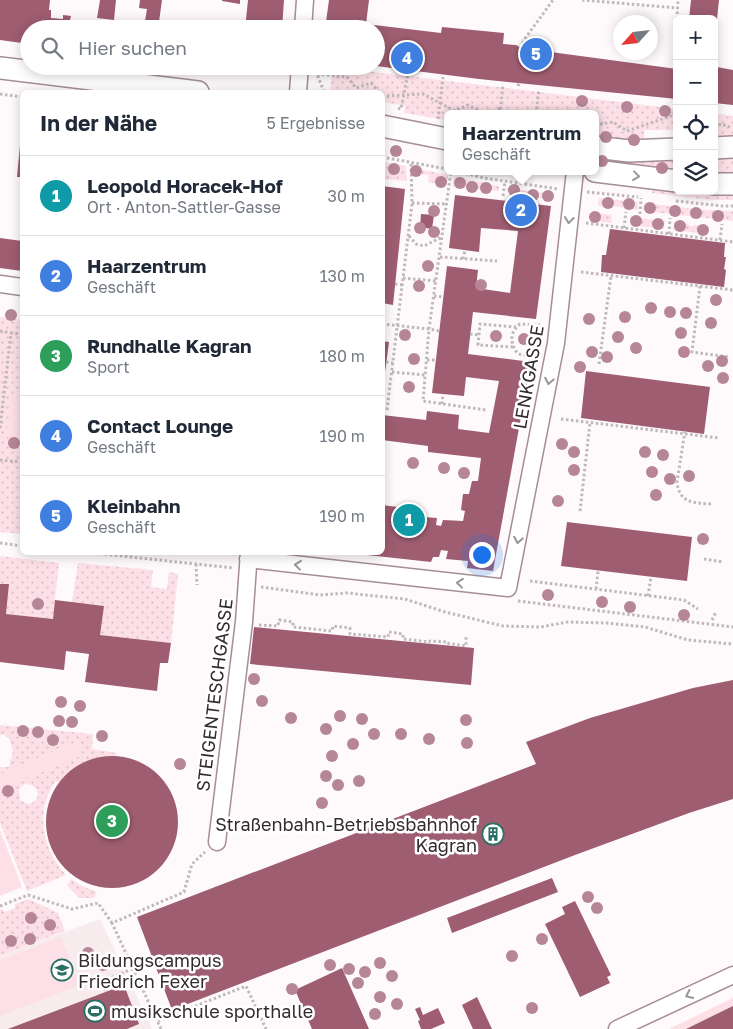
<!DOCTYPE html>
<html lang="de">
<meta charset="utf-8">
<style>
:root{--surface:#fff;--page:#f6f6f7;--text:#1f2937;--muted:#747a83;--line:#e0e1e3;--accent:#ea580c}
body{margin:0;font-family:"Golos Text",sans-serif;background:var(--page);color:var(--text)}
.controls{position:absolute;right:15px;top:15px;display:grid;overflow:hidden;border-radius:8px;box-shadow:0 2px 12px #0003}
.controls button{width:45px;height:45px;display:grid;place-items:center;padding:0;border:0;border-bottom:1px solid var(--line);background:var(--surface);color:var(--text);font:25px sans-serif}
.compass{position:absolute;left:613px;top:15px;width:45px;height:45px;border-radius:50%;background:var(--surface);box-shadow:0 2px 12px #0003;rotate:243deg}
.you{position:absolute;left:481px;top:554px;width:18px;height:18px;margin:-12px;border:4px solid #fff;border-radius:50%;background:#1a73e8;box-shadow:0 0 0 8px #1a73e833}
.badge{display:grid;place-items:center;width:32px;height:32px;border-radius:50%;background:var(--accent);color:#fff;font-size:16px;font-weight:700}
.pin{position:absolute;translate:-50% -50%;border:2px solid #fff;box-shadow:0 1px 5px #0006}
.popup{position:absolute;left:444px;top:110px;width:155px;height:65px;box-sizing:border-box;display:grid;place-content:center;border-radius:8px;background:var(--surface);filter:drop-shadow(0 1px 4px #0005);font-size:16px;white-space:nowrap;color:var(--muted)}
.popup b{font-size:19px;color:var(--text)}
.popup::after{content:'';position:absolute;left:50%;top:100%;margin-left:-10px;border:10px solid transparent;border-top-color:var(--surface)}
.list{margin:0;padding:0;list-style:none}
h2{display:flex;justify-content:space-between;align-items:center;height:65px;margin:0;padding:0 20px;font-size:21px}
h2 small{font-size:16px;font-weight:400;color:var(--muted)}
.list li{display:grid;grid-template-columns:32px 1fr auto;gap:15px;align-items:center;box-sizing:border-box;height:80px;padding:0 20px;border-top:1px solid var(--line)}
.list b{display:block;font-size:19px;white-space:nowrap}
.list p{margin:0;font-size:16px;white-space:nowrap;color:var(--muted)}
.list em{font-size:16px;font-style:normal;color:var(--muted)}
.icon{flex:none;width:28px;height:28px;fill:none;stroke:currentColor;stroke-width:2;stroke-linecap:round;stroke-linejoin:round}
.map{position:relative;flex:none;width:733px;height:1029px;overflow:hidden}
.search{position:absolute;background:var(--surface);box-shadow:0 2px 12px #0003;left:20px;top:20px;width:365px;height:55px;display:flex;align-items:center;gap:12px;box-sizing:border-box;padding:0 18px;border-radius:28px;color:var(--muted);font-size:19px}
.panel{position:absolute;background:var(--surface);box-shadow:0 2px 12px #0003;left:20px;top:90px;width:365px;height:465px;border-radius:8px}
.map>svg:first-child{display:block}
</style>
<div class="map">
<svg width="733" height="1029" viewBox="0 0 733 1029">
<defs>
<pattern id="grass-dots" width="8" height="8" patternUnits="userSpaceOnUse" patternTransform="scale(1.25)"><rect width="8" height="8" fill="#fde0e7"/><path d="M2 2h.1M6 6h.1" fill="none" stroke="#d9c0c6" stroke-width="1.8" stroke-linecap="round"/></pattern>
</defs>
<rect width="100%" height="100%" fill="#fef9fa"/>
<path fill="#f8ebee" d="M100,919L152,1029H0V956Z"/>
<path fill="url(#grass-dots)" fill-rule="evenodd" d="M333,67L677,109V130H644V141L595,139V114H447V120L404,113L405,106L383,102L382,92H330Z
M714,113L733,116V138L714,139Z
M733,156V174L714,176V157Z
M595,157L677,159V173L595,163Z
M383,162L406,166L407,181L383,179Z
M413,168L448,175L447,185L428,182L429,175L413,173Z
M454,177L499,186V191L453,187Z
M652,186L677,191L733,194V200H712L652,193Z
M507,188L552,194L551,200L507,192Z
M599,198L638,202L637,210L614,206L612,208L598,206Z
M644,203L705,210L733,211V221L643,211Z
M592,212L612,215L611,223L591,220Z
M631,217L665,221L664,229L630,225Z
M674,222L689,224V226H693L694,225L708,226L707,234L673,230Z
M0,317L22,320V534L0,532Z
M0,556L59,563L53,619L6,614L9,585L0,584Z
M78,563L153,570L151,587L167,589L169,572L178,574L171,643L100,635L72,602Z
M0,725L93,734L92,749L117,753L116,756C94,756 73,763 59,783L56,781C34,811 42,849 66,875L27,891L0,823V789L82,755L77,742L0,774V767H9L13,751L9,738L3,734L0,735ZM26,784C41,785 42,801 28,804L20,800L19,790L22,786Z
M71,879L80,885L97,892L94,898H79L67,885Z
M29,899L58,913L65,931L0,956V910L2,909L5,912L15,908V904Z"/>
<path fill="#fde0e7" d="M12,396L22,398V439L6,437Z
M77,742L83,755L0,789V774Z
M0,830L22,887L0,896Z
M61,937L80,985L0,1016V960Z
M733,998V1029H669Z"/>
<path fill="#9e5d71" d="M0,0H50L49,10H51V18L63,19V15L71,16L70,20L114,25L115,22H120L122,20L132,22L131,29H29V44L0,40Z
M100,0H116L114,20L97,18Z
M140,0H162L158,29H138L145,21L147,9L139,8Z
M222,0H240V4L222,1Z
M248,0H284L282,29H245Z
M329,0H369L366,24L441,33L442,27L504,33L503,44L516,45L521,48L677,69V99L479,79L376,66V29H325Z
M691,0H719L717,19L704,17V19H689Z
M230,66H279L278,73Z
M717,67L733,70V105L714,103V75Z
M21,135H22V177H17Z
M382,186L405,189L393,305L382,303Z
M455,195L551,206L536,319L473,312L468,354L531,362L493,571L467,568L468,561L446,559L448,551L441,550L439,557H433L431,562L358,554L382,552V505L398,507L396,515L437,518L436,525L441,526L443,520L463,521L465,511L461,510L463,494H469L472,481H478L481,458L428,452V446L382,440V415L426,420L427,411L459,415L458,429L489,433L499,381L466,377L464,396L432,393L447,266L478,270L476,288L510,293L518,231L481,228L479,252L449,248Z
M421,214L434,215L432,229L420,227Z
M610,229L725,243L724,257H726L724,269L726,270L724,287L601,272L602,255H606Z
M0,238L22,241V271L0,268Z
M382,341L389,342L384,380H382Z
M586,371L710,387L704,434L581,418Z
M567,522L692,537L687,581L561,566Z
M0,584H9L6,614L53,619L55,600L104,606L100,635L171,643L168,663H160L157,691L85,682L89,654L66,651L64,670L0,662Z
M254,627L474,648L471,685L250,664Z
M733,680V799L689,813L575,855L172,1010L137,917L536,764L526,742L590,718L693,688Z
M46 822a66 66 0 1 1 132 0a66 66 0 1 1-132 0Z
M552,878L558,892L452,933L447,918Z
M575,901L611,975L607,977L610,983L580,997L545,924L565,914L562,907Z
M342,968L369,1029H312L295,990Z
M124,985L139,1024L127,1029H8Z
M477,997L492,1029H473L462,1005Z
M733,1006V1029H686Z
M420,1007L423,1015L438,1008L445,1023L431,1029H421L418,1021L420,1020L415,1009Z"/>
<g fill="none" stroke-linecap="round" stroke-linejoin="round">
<g stroke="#a58e94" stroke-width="19">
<path id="minor" d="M303,29L305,0
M298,92L300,66
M0,284L22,287
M248,559L508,588L556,343L575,171
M217,842L244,622L249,552
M617,1029L733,975"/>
</g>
<g stroke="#a58e94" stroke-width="24">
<path id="major" d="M0,68L198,92
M382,126L447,139
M595,147L629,151L677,149
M714,148L733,147
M595,171L677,181
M714,184H733"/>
</g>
<path stroke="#bfb9bb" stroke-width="3" stroke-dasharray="2.5 2.5" stroke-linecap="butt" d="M582,0L678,8
M677,19L678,0
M521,48L524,40L553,0
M319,66L317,74L324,92
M675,68L677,31
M317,74L347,77L356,88L371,83L379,92
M518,86L519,83
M0,94L22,97
M382,96L423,94L455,111L468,105L485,114
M676,105V99
M398,108L401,109L408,73
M536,113L550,112L554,114
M489,114L500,109
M500,114L503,84
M536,114L539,89
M438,119L443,77
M595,125L613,122L627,131L671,116L677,119
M714,127L721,124L730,127
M382,157L447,169
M456,171L484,178L558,189
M587,192L638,197
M503,196L505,181
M676,201L722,206H733
M412,203L447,204
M640,214L641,198
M586,223L733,242
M624,228L626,212
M669,234L670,218
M409,236L416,244L424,246L442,237
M720,240L722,224
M440,257L497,261
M463,259L465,250
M581,272L733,290
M403,278L436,281
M395,284L403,285
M700,286L692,352L729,357
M434,296L443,297
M382,324L429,329L423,401L486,410
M0,331L11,333
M439,331L429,329L451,171
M470,334L479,335
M513,347L478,345L480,324L516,327
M536,357L518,354C510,343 509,333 520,324L540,325
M427,360H436
M386,362L393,363
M599,364L611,276
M392,372L425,375
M442,404L443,394
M387,410L412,204L411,162
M561,419L719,438
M0,428L11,333L22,334
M685,431L677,482C679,503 694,503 711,504
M0,460L22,462
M580,511L590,423
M0,543L22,546
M85,552L233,568
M704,559L723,562
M196,564L197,585
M530,581L684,600L698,609
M261,587L320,595L347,593L405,599L445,612L503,626L541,627L567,622L607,623L645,627L688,640L733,644
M596,589L598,571
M648,596L651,577
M518,601L733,627
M712,620L716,612
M259,625L278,626L279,620L293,622V627L332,631L333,626L350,628V634L388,637L389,632L403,634V639L429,642L430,641L446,642V643L466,646V635
M0,906L28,895L72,909L98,903L112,923
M106,991L103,981L132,969
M158,1021L246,986L266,1029
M161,1029L112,923L184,892L192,864L205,852"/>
<use href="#minor" stroke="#fff" stroke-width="16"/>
<use href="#major" stroke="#fff" stroke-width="21"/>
</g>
<g fill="#b68698">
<circle cx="582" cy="101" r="6"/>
<circle cx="627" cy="107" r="6"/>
<circle cx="665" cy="111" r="6"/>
<circle cx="606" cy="137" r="6"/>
<circle cx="634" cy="140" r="6"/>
<circle cx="396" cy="151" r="6"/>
<circle cx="602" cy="161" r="6"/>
<circle cx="662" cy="168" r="6"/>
<circle cx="394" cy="169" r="6"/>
<circle cx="416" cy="171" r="6"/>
<circle cx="441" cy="182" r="6"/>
<circle cx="460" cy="183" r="6"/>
<circle cx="472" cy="187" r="6"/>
<circle cx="486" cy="188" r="6"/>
<circle cx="514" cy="190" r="6"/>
<circle cx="533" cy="195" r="6"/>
<circle cx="548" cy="196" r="6"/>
<circle cx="608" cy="203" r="6"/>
<circle cx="629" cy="204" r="6"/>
<circle cx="650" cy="208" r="6"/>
<circle cx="434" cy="211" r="6"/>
<circle cx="675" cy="211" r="6"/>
<circle cx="696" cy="213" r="6"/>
<circle cx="718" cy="216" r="6"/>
<circle cx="595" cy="217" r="6"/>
<circle cx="636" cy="221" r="6"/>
<circle cx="658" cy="224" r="6"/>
<circle cx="680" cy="226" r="6"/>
<circle cx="420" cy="228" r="6"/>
<circle cx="703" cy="230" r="6"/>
<circle cx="434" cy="232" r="6"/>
<circle cx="428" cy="266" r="6"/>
<circle cx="481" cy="285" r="6"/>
<circle cx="419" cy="286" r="6"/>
<circle cx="716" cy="300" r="6"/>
<circle cx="651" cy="308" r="6"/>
<circle cx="670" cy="312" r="6"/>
<circle cx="686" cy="313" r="6"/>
<circle cx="11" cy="315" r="6"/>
<circle cx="625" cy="317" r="6"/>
<circle cx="589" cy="319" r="6"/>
<circle cx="711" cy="323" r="6"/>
<circle cx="681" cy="333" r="6"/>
<circle cx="405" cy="335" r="6"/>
<circle cx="496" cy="336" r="6"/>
<circle cx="618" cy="337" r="6"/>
<circle cx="524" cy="339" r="6"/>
<circle cx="636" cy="348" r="6"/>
<circle cx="592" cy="352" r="6"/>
<circle cx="684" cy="352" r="6"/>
<circle cx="607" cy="357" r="6"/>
<circle cx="414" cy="359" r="6"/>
<circle cx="722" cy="361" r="6"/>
<circle cx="708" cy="366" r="6"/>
<circle cx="580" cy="367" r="6"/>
<circle cx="723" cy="378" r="6"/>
<circle cx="409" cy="387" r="6"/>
<circle cx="14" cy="443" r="6"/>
<circle cx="562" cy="444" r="6"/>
<circle cx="574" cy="452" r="6"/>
<circle cx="645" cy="452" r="6"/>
<circle cx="663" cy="455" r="6"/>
<circle cx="413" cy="463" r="6"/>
<circle cx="444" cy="468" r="6"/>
<circle cx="574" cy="470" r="6"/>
<circle cx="652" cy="472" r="6"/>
<circle cx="464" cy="473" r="6"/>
<circle cx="689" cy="476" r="6"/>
<circle cx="670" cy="479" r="6"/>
<circle cx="656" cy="495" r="6"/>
<circle cx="558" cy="501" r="6"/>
<circle cx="703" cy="539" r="6"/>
<circle cx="548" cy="595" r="6"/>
<circle cx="602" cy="602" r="6"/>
<circle cx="38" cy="604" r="6"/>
<circle cx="630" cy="607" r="6"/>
<circle cx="684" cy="615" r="6"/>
<circle cx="254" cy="679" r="6"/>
<circle cx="262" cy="701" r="6"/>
<circle cx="61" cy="702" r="6"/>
<circle cx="80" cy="706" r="6"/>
<circle cx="340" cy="716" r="6"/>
<circle cx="291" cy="718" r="6"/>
<circle cx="362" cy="719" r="6"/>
<circle cx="466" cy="720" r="6"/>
<circle cx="59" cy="721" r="6"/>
<circle cx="72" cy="722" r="6"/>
<circle cx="326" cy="729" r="6"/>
<circle cx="23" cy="731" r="6"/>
<circle cx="38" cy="732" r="6"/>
<circle cx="374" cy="734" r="6"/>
<circle cx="401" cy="734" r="6"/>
<circle cx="102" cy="736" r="6"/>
<circle cx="429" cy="739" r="6"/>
<circle cx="53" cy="740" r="6"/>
<circle cx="467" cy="743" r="6"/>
<circle cx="353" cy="744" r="6"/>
<circle cx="332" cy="756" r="6"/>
<circle cx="180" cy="764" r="6"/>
<circle cx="326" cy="776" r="6"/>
<circle cx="359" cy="781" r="6"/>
<circle cx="338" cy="785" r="6"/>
<circle cx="8" cy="791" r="6"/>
<circle cx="322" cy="803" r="6"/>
<circle cx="588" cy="897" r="6"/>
<circle cx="597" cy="908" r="6"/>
<circle cx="31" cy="918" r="6"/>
<circle cx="50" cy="925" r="6"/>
<circle cx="30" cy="939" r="6"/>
<circle cx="542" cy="939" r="6"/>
<circle cx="11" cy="941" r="6"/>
<circle cx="88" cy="953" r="6"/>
<circle cx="512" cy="956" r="6"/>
<circle cx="380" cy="963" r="6"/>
<circle cx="103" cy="965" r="6"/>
<circle cx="330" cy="965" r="6"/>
<circle cx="349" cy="969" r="6"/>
<circle cx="365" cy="972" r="6"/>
<circle cx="392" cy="976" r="6"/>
<circle cx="358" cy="983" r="6"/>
<circle cx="292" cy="989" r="6"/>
<circle cx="380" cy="997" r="6"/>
<circle cx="397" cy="1004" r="6"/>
<circle cx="532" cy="1008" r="6"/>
<circle cx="375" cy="1014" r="6"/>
</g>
<defs><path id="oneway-chevron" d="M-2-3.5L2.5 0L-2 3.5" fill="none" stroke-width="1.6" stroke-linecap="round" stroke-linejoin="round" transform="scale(1.25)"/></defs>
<g stroke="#9a9596">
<use href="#oneway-chevron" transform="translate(636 176) rotate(7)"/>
<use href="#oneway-chevron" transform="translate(569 220) rotate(96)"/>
<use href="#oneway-chevron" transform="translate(549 381) rotate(101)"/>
<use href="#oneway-chevron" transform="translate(518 540) rotate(101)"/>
<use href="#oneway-chevron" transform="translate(298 565) rotate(-174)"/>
<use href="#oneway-chevron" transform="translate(460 583) rotate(-174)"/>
<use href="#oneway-chevron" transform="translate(689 995) rotate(155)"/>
</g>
<defs>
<g id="building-ring" transform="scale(1.125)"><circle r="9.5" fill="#fff" stroke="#296f64" stroke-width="1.5"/><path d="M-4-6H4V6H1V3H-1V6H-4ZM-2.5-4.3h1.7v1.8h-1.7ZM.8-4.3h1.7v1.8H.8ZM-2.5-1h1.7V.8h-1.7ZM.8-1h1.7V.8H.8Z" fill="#296f64"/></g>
<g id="school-ring" transform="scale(1.125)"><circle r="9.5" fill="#fff" stroke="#296f64" stroke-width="1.5"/><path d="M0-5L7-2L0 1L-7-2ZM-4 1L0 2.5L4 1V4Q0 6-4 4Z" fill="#296f64"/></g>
<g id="stadium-ring" transform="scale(1.125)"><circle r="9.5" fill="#fff" stroke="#296f64" stroke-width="1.5"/><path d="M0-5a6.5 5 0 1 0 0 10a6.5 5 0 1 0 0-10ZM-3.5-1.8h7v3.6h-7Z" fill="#296f64"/></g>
</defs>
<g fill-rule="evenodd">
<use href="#building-ring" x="493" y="834"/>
<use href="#school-ring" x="62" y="970"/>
<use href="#stadium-ring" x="95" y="1011"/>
</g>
<g text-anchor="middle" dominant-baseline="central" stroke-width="5" stroke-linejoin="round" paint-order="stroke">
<g font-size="18" fill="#342b2d" stroke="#fff">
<text transform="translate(528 377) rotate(-80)">LENKGASSE</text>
<text transform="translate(214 695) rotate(-83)">STEIGENTESCHGASSE</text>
</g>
<g font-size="18" fill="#342b2d" stroke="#fff" text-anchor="start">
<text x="477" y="824" text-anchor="end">Straßenbahn-Betriebsbahnhof<tspan x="477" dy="21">Kagran</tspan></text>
<text x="78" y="960">Bildungscampus<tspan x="78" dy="21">Friedrich Fexer</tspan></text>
<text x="111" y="1011">musikschule sporthalle</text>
</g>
</g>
</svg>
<div class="controls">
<button>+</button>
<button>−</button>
<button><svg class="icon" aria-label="locate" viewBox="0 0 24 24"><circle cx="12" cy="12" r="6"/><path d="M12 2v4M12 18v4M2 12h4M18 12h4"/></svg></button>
<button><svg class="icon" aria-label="layers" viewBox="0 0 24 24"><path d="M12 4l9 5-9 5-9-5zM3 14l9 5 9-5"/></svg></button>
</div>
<svg class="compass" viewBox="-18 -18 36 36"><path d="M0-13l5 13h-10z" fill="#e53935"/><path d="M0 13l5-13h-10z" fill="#747a83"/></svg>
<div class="you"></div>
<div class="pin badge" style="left:409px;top:520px;background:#0f9aa8">1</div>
<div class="pin badge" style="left:521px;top:210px;background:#3f7fe0">2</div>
<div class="popup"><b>Haarzentrum</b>Geschäft</div>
<div class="pin badge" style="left:112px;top:821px;background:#2e9e5b">3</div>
<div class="pin badge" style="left:407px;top:58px;background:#3f7fe0">4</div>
<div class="pin badge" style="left:536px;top:54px;background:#3f7fe0">5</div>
<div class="search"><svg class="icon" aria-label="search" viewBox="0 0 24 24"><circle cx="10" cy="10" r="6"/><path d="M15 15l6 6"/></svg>Hier suchen</div>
<section class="panel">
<h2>In der Nähe<small>5 Ergebnisse</small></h2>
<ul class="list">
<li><span class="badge" style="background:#0f9aa8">1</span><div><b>Leopold Horacek-Hof</b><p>Ort · Anton-Sattler-Gasse</p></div><em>30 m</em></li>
<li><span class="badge" style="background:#3f7fe0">2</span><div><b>Haarzentrum</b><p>Geschäft</p></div><em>130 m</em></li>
<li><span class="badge" style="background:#2e9e5b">3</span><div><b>Rundhalle Kagran</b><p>Sport</p></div><em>180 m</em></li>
<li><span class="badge" style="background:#3f7fe0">4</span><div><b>Contact Lounge</b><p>Geschäft</p></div><em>190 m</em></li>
<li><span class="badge" style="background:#3f7fe0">5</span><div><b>Kleinbahn</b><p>Geschäft</p></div><em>190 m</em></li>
</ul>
</section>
</div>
